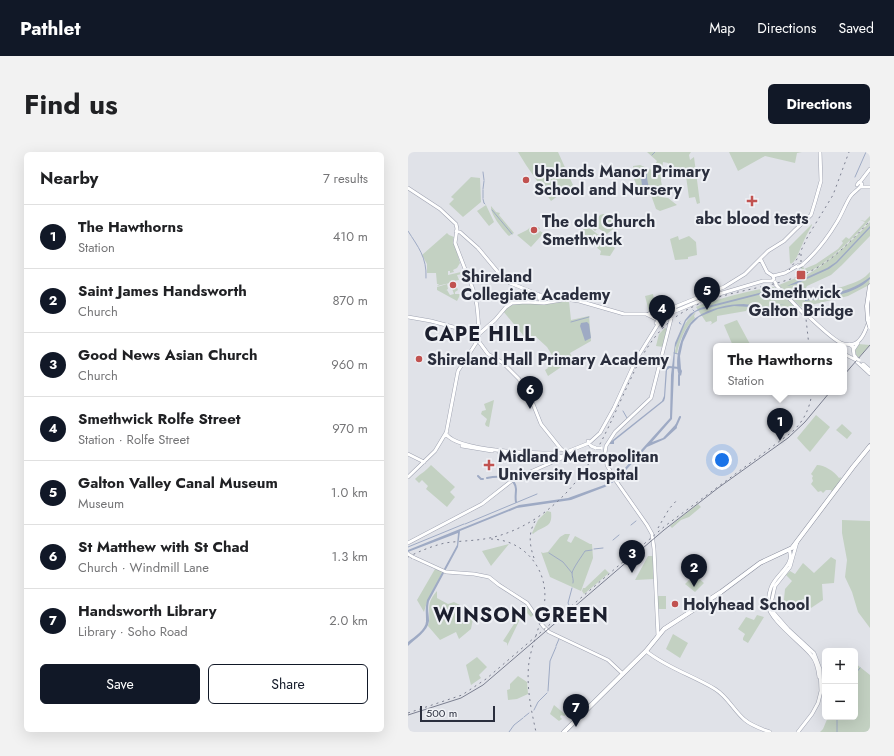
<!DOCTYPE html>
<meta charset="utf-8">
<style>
:root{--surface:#fff;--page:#f2f2f2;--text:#202124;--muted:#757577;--line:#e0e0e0;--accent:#111827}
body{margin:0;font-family:Jost,sans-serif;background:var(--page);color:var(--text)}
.controls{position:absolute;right:12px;bottom:12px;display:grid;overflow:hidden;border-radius:6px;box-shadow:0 4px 16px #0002}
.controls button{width:36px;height:36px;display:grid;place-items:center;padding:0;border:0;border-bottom:1px solid var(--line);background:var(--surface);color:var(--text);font:20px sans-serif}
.scale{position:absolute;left:12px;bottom:10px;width:75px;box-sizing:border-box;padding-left:4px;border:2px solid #2a2e3d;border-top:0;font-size:11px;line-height:14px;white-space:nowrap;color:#2a2e3d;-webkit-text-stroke:3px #eff1f5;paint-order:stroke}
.you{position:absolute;left:314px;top:308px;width:14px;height:14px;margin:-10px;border:3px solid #fff;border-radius:50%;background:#1a73e8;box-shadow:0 0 0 6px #1a73e833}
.badge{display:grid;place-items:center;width:26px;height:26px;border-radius:50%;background:var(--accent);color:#fff;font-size:13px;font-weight:700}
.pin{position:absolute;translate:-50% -33px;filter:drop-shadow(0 1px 2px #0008)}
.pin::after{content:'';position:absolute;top:21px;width:14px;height:12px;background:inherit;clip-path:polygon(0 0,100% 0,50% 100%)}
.popup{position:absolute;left:305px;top:191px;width:134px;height:52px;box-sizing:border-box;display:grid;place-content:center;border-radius:6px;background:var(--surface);filter:drop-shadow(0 1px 3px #0005);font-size:13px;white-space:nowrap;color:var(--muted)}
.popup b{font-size:15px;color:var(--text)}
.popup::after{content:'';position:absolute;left:50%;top:100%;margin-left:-8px;border:8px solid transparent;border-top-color:var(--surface)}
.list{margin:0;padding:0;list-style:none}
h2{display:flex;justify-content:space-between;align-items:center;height:52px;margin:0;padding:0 16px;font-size:17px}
h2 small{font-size:13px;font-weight:400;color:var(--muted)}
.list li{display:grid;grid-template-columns:26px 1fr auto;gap:12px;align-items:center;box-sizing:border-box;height:64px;padding:0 16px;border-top:1px solid var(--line)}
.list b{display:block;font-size:15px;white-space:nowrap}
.list p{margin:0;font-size:13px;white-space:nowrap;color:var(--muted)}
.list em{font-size:13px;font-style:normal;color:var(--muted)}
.actions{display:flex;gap:8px;padding:12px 16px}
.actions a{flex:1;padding:9px 0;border:1px solid var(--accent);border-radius:6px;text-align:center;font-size:14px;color:var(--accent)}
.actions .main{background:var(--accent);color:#fff}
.map{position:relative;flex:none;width:462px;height:580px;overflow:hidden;border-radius:6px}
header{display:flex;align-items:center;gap:24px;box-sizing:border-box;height:56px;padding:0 20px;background:var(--accent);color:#fff}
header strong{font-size:19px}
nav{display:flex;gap:22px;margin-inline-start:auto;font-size:14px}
.intro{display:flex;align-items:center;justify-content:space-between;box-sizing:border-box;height:96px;padding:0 24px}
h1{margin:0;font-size:28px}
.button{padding:10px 18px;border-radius:6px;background:var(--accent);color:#fff;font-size:14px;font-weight:700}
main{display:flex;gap:24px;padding:0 24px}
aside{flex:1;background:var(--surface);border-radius:6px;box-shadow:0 4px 16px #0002}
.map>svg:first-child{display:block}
</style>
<header>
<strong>Pathlet</strong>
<nav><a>Map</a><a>Directions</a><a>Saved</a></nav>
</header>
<div class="intro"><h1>Find us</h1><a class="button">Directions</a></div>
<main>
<aside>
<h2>Nearby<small>7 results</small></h2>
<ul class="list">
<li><span class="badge">1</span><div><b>The Hawthorns</b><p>Station</p></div><em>410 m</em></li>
<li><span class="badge">2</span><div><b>Saint James Handsworth</b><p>Church</p></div><em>870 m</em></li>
<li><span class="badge">3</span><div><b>Good News Asian Church</b><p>Church</p></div><em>960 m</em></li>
<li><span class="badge">4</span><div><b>Smethwick Rolfe Street</b><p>Station · Rolfe Street</p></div><em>970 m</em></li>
<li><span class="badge">5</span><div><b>Galton Valley Canal Museum</b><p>Museum</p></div><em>1.0 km</em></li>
<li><span class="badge">6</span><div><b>St Matthew with St Chad</b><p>Church · Windmill Lane</p></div><em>1.3 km</em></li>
<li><span class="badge">7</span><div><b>Handsworth Library</b><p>Library · Soho Road</p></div><em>2.0 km</em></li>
</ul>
<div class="actions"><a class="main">Save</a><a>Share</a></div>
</aside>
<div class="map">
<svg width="462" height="580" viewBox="0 0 462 580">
<rect width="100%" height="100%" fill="#e0e2e8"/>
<path fill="#c3d1c2" d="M110,0H150L165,33L143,49L118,13Z
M239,0H283L281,3L282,8L286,5L292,51L289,52L287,45L281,46L277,17L270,19L261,17L260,11L255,10L253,29L256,42L253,45L260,46L269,53L252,59L248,57L243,43L234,45L226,27L225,14L232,13L244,18L249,9Z
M321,0H394L389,1L387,11L357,4L330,19Z
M63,25L72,26L73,50L55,65L41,52L46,47L43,45Z
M78,53L86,70L81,74L69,59Z
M83,54L88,60L92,61L91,63L106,81L101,84C95,78 82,62 83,54Z
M195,62H200L205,66V77L199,82L190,76L187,79L183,75L192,63Z
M462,64V68C448,83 414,119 394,121L393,115L395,114L396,117L408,112L430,97L429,95L430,97L435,91L433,88L434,89L438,85L441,87L457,70L452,68L457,69Z
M462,70V84L434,113L423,123L399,134L397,138L393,140V136L378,141L371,133L390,125L393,126C419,112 441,92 462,70Z
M404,72V73C401,79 397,85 395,91C391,98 390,107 383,112L382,111L381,95Z
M125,73L132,76L129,82L132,79L137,82L133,84L123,95L109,83L119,78Z
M178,73L207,96L202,104L192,103L193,99L172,82Z
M39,81L41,83L46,85L45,87L52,111L49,116L45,118L46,120L42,121V119H40V123L53,120L54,122L49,123L51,128L46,129L50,138L47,140V142H52V143L49,149L29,138V135L39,132L40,137L37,139L39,138L42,143L46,142L42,131L29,134L31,132H29L28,121H19V112L14,103Z
M270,84L271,88L281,84L288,90L289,103L280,105V107L267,108L262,87Z
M462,120L461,133L440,144L399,154V157L395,154L393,155L383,146L391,144L392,142L398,140C407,144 443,133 452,128C456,126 459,123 462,120Z
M366,135L387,155V158L384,154C369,159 355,160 339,157L338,159L309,164V169L302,173L304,171L303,169L298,170L288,155L292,153C316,146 341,138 366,135Z
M245,142L248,158L241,160L237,144Z
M158,149H161L163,168L181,164L183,189L162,201L165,207L140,224L137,218L140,216L138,212L142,209L144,211L147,208L139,195L127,184L120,189L95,159C112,146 119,153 138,152C145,152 151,150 158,149Z
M288,160L286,164L287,166C277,175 272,188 269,201H267C268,186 276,169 288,160Z
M329,168L343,194H325L316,173Z
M257,176L259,177L255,195L248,194L251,182Z
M450,192L462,193L450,206C446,201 446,197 450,192Z
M86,248L81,275L78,274L77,272L79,267L73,262L74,259L78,258L76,252Z
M408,263L422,275L402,300L398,296L389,286Z
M434,272L444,281L439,287L428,278Z
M23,313L47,335L42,340L47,345L39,355L18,337L20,334L14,328L11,331L7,327C13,321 17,320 23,313Z
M409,313C416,313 426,319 431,326L433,325L432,329L424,340L423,338H418L415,341L413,339L410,340L403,332L405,329L404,326L405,324L403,322Z
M290,352L293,355L281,365L273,368L264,376L262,374Z
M139,359L143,360C145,377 135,373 125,382L124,381L130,368Z
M434,368L462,369V476L450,460L444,440L437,425L439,408L434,381Z
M157,382H162L159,389L163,391L167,384L182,392H184L185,406L173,439L142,425L133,400L135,401L140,400L152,385Z
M101,392L83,414L74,399Z
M240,404H246L247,427L227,428Z
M423,405L428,408L426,431L414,432L415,448L403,456L398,448L395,447L388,452V454L375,457L377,437L384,429L378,423L382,419L387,422L395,411L406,421Z
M27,417L33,419L34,421C27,435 20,445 16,460L9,448Z
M197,417L201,421L176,442L174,439L175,436H177Z
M290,426L296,431L287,440L277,432L282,427L286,430Z
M29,439V446L40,452L46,450L52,453C55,462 58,462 66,462L63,477L51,487L48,480L32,488L20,474C24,461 16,453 29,439Z
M249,444H258V457H250Z
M119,452L126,462L123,465L119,461L113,465L99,494V491L95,489Z
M349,463L356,465L340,491L335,488V486L337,482L330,477L338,465L346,468Z
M265,482L280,491L272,506L258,497Z
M69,505L79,515L71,523L73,526L63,533L58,513Z
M447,511L462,523V580H412L415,577L420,565H447Z
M110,524L119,530L120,542L109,547L100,548L99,538L102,537V532Z
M146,553L158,563L156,564L153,563L152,565L154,567L151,569L142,562Z"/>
<path fill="#9eaac4" d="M239,18V26L242,42L237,43L235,41L233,26L235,19Z
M462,74V76L429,111L421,117L388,132L379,134L419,116L428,110Z
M462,125V127C446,143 418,146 397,149V148C420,142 442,141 462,125Z
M363,138L362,140L292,158L287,160L278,169L267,196L264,267L244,290L255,286L268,272L269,276L257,287L239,295L209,328L197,335L163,348L109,356L52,379L50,395L21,449C19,458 21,461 21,469C20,479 7,487 0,494V490C6,485 19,477 18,468C18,459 17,458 19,448L49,393L50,381L0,400V398L111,353L160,346L196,333L207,327L262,266L263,223L267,191L277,168L282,162L292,156Z
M336,152L358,155L378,152L359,156L326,154L310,157L291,165L283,173L275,190L272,204L273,217L274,219L273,224L272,223L271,224C265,209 274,174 289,165C302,156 320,152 336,152Z
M173,171L179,170L181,172L183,186L177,189L172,174Z
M258,214L263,215L259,218L257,246L256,249L206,289V292H202L201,291L254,249L256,244Z"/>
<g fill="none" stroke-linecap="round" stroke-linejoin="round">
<path stroke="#9eaac4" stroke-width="1" d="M244,3L247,0
M75,20L76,28
M447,25L458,0
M75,37L76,29
M75,38V46
M75,47L76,51
M76,51L77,52
M84,58L104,82
M0,79C10,95 19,105 18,126
M391,118L392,117
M285,158L286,159
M163,170L181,165
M272,170L271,171L273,172
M266,201L270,202
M215,259L219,266
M57,372L129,342
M223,373L228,369
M205,388L211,383
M0,395L56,372
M186,397L195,396
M141,401L155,410L164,421
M165,431C166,428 164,425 164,421C165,416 174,404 177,399L184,398
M162,455L160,451L164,436
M148,494L151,487
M447,522L452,516
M140,539L142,509L148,495
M126,558L130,550L139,541
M116,565L121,561
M101,580L106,573L115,566
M429,580V565"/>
<path stroke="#9eaac4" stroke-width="2" d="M261,215L271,216
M271,223V233
M268,274L272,265
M70,324L73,327H75
M79,326C89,324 107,323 108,337C108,342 107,345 108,350"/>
<g stroke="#a0a4b2" stroke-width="4">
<path id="major" d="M452,30L462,17
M453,35H462
M0,36L32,57L48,72L49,77L47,91L62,130
M48,79L52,80L70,96L95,126L102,131L134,144L171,149L216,162H238L250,168
M353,108L359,120L365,124L377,121L391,113
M394,113C408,101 420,85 429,70C434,62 437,53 442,45C445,40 452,37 454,32L451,30L449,33
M63,132C70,148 70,165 71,182
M367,132L396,162
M130,142L132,148
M240,163L242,161L264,156L316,135L337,122L360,99L376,89L387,78L403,63L407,50L413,29L412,0
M399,163C407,170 424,187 433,191C437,193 445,193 448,191C456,186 459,174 462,166
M0,165L23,169L71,182
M248,171L257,162L267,157
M69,187L80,202L95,211L111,227L123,247L133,272L153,297
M441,192L445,195L446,203L449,207
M446,197L450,191
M436,202L448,208
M449,210L462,222
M455,212L462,218
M38,282L50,219L70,188L71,182L87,168L98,155L104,151L118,150L136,151L154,148
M38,282C51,300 126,301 148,301L149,300
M180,289L183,294L188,296
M54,294L84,299
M91,300L110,302
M0,302L16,310
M157,302V299L153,297L150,298L149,301L150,304L154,305L161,299L181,291L192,281L206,256L229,206L252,169L265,160L301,145L355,129H364L366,127L365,124
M0,325L27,299L39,279
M389,390L382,415L367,434L363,452L366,461L380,477L406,501L412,517L413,539L410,551L404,562L390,580
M0,391L74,352L106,327L154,306
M381,398C387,411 372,420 366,430C362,435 360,446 360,453C361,468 395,492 404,504C409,510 410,517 411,525
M5,405L38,420L66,422L81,425L91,433L119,451L135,474L141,480L200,508L215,522
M250,484L246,397L244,382L239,373L206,326L199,313L197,301L198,294L207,280L243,246L262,171
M238,499C259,516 284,523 307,537C320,545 326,559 337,568C344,574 354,577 362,580"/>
</g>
<g stroke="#898d9d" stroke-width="5">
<path id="highway" d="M460,168L459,154L462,134
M156,580L238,499L256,477L313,440L352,411L384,396L445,315L462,294"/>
</g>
<use href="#major" stroke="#fff" stroke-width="3"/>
<use href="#highway" stroke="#fff" stroke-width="4"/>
<path stroke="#7b7f90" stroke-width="1" d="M436,223L462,193
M0,563L53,546L75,533L256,378L310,336L380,286L397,270L422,240"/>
<path stroke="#7b7f90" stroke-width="1" stroke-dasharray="2 4" stroke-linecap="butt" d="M393,102V122L401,194
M381,118L389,107L400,84L425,43L441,0
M250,376L261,357L269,348
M83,387C118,388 142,420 136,454C133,473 124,491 121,510C118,534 123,557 128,580
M0,405C12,399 24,394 37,391C50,389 63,389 76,387C95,384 111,377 127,367C177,334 194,289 218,237C230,211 241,186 265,167C302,138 354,140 396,122C423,111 442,90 462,69
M126,406C121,392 120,379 129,366
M0,561L54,543L78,527L257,374L384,280C396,269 402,256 404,240"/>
<g stroke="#a0a4b2" stroke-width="4" stroke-linecap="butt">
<path id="major-bridge" d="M390,115L394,113
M367,130L368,132
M396,160L399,163
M262,171L263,167
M449,207L451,208
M188,296H193
M0,402L5,405"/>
</g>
<g stroke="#898d9d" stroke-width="5" stroke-linecap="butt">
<path id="highway-bridge" d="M460,168L462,175"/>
</g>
<use href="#major-bridge" stroke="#fff" stroke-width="3"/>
<use href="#highway-bridge" stroke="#fff" stroke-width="4"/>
</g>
<g fill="#c15250" stroke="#eff1f5" stroke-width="1.5">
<circle cx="118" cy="28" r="4"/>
<path d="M342 43h4v4h4v4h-4v4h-4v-4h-4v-4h4z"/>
<circle cx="126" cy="78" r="4"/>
<rect x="388" y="118" width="10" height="10" rx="2"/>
<circle cx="45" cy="133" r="4"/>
<circle cx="11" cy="207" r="4"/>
<path d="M79 307h4v4h4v4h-4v4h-4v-4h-4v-4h4z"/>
<circle cx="267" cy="452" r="4"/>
</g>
<g text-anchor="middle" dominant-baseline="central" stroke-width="4" stroke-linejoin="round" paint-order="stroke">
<g font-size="16" font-weight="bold" fill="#2a2e3d" stroke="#eff1f5" text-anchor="start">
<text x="126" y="19">Uplands Manor Primary<tspan x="126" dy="18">School and Nursery</tspan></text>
<text x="344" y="66" text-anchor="middle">abc blood tests</text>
<text x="134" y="69">The old Church<tspan x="134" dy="18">Smethwick</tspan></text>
<text x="53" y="124">Shireland<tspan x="53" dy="18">Collegiate Academy</tspan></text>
<text x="393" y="140" text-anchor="middle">Smethwick<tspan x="393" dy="18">Galton Bridge</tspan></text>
<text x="19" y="207">Shireland Hall Primary Academy</text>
<text x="90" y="304">Midland Metropolitan<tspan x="90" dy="18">University Hospital</tspan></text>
<text x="275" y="452">Holyhead School</text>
</g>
<g font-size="20" font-weight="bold" letter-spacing="1" fill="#1c1f2e" stroke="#eff1f5">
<text x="72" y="182">CAPE HILL</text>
<text x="113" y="463">WINSON GREEN</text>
</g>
</g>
</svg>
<div class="controls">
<button>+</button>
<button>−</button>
</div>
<div class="scale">500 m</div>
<div class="you"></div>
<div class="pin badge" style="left:372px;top:289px">1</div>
<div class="popup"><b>The Hawthorns</b>Station</div>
<div class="pin badge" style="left:286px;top:435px">2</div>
<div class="pin badge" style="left:224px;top:421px">3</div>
<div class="pin badge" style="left:254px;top:176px">4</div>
<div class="pin badge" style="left:299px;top:158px">5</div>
<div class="pin badge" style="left:122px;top:257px">6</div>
<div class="pin badge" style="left:168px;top:575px">7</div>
</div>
</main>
